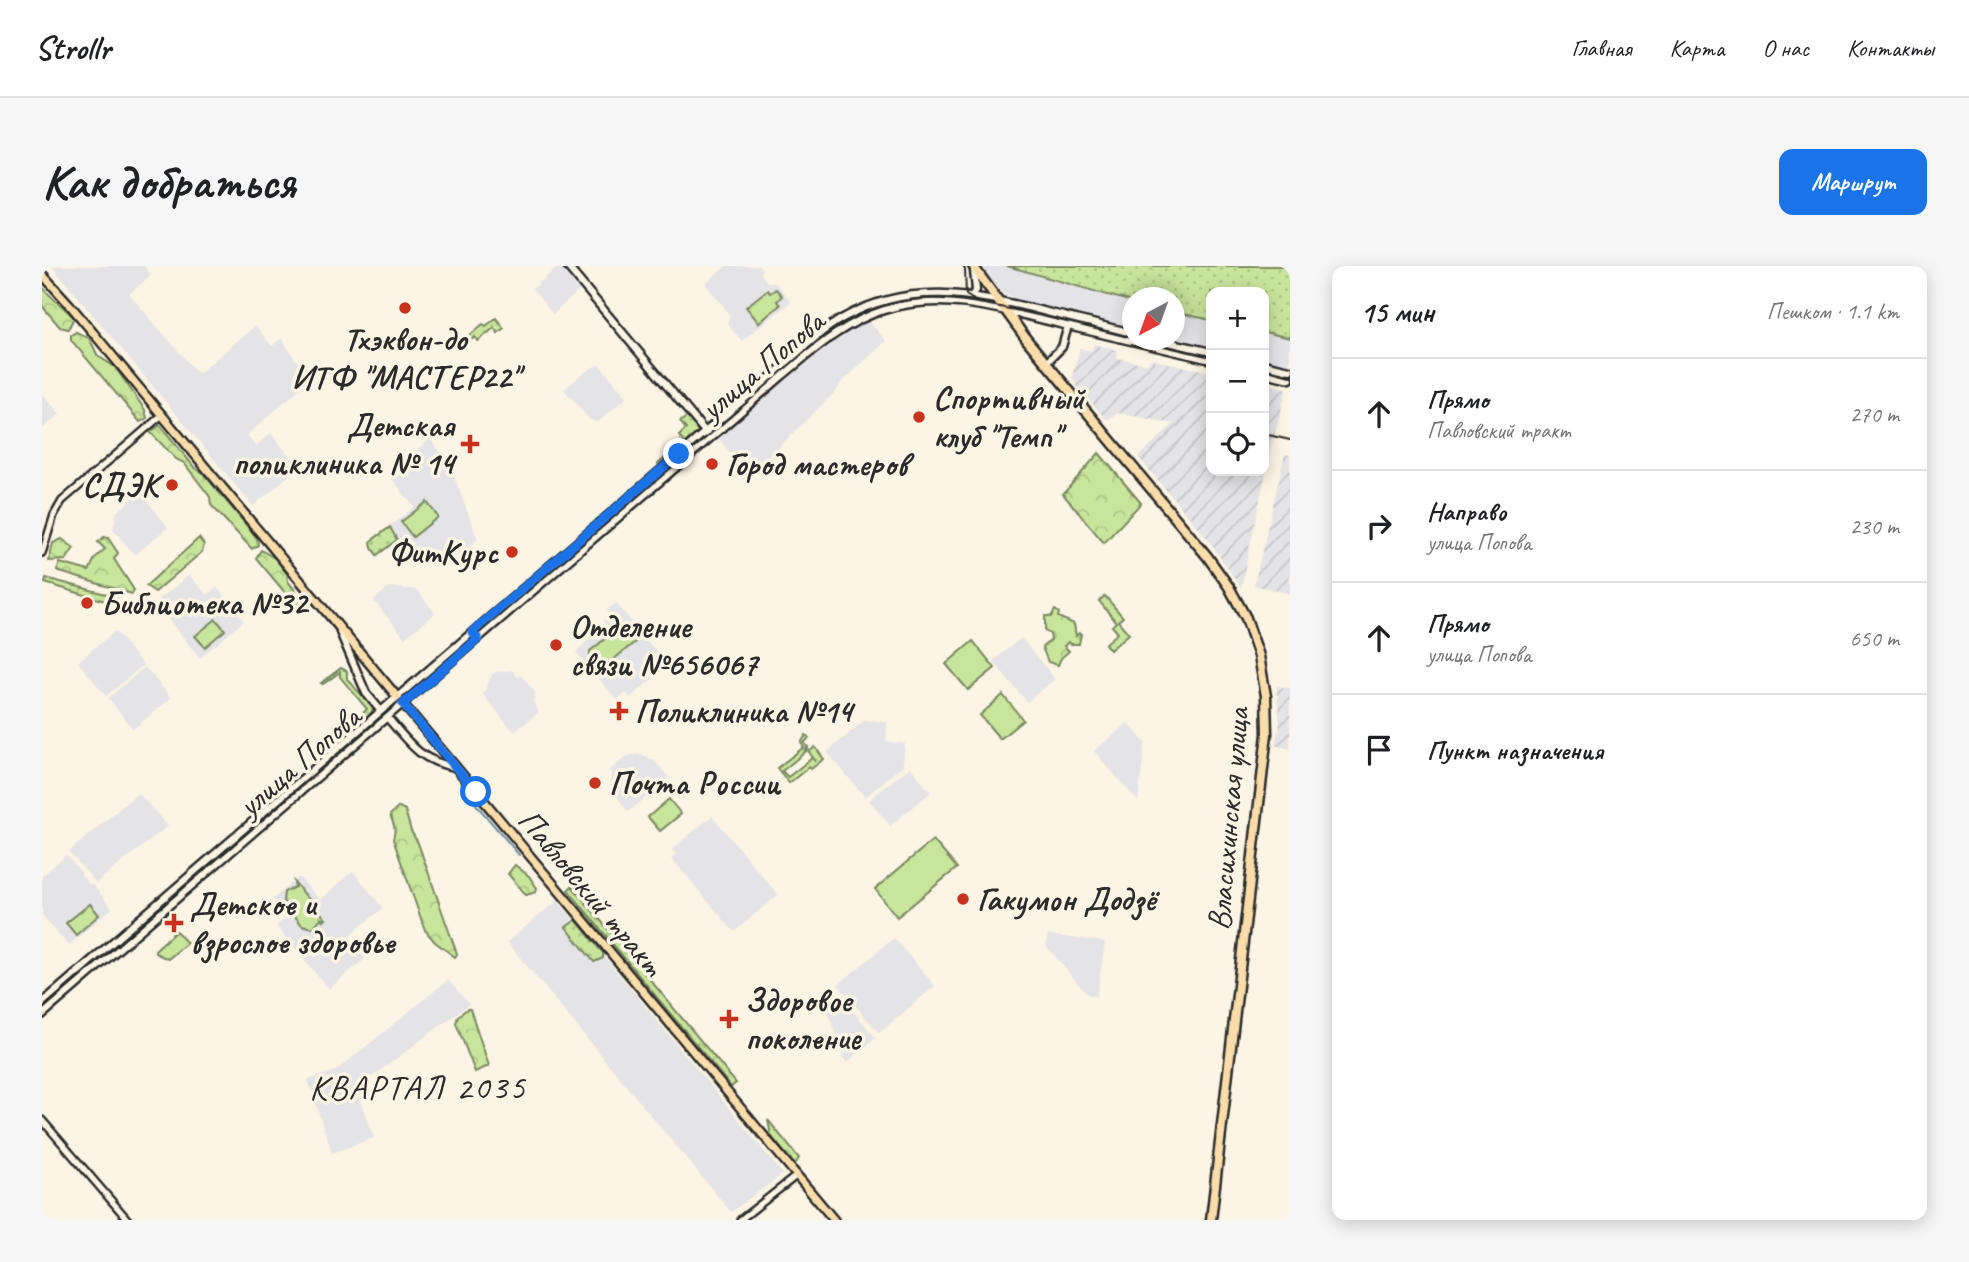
<!DOCTYPE html>
<html lang="ru">
<meta charset="utf-8">
<style>
:root{--surface:#fff;--page:#f6f6f6;--text:#202124;--muted:#757577;--line:#e0e0e0;--accent:#1a73e8}
body{margin:0;font-family:Caveat,sans-serif;background:var(--page);color:var(--text)}
.controls{position:absolute;right:21px;top:21px;display:grid;overflow:hidden;border-radius:14px;box-shadow:0 4px 18px #0003}
.controls button{width:63px;height:63px;display:grid;place-items:center;padding:0;border:0;border-bottom:2px solid var(--line);background:var(--surface);color:var(--text);font:35px sans-serif}
.compass{position:absolute;left:1080px;top:21px;width:63px;height:63px;border-radius:50%;background:var(--surface);box-shadow:0 4px 18px #0003;rotate:221deg}
.stop{position:absolute;width:21px;height:21px;margin:-16px;border:5px solid #1a73e8;border-radius:50%;background:#fff}
.stop.end{background:#1a73e8;border-color:#fff;box-shadow:0 2px 7px #0008}
.list{margin:0;padding:0;list-style:none}
h2{display:flex;justify-content:space-between;align-items:center;height:91px;margin:0;padding:0 28px;font-size:30px}
h2 small{font-size:23px;font-weight:400;color:var(--muted)}
.list li{display:grid;grid-template-columns:46px 1fr auto;gap:21px;align-items:center;box-sizing:border-box;height:112px;padding:0 28px;border-top:2px solid var(--line)}
.list b{display:block;font-size:26px;white-space:nowrap}
.list p{margin:0;font-size:23px;white-space:nowrap;color:var(--muted)}
.list em{font-size:23px;font-style:normal;color:var(--muted)}
.icon{flex:none;width:38px;height:38px;fill:none;stroke:currentColor;stroke-width:2;stroke-linecap:round;stroke-linejoin:round}
.map{position:relative;flex:none;width:1248px;height:954px;overflow:hidden;border-radius:14px}
header{display:flex;align-items:center;gap:42px;box-sizing:border-box;height:98px;padding:0 35px;background:var(--surface);border-bottom:2px solid var(--line)}
header strong{font-size:33px}
nav{display:flex;gap:38px;margin-inline-start:auto;font-size:24px}
.intro{display:flex;align-items:center;justify-content:space-between;box-sizing:border-box;height:168px;padding:0 42px}
h1{margin:0;font-size:49px}
.button{padding:18px 32px;border-radius:14px;background:var(--accent);color:#fff;font-size:24px;font-weight:700}
main{display:flex;gap:42px;padding:0 42px}
aside{flex:1;background:var(--surface);border-radius:14px;box-shadow:0 4px 18px #0003}
.map>svg:first-child{display:block}
</style>
<header>
<strong>Strollr</strong>
<nav><a>Главная</a><a>Карта</a><a>О нас</a><a>Контакты</a></nav>
</header>
<div class="intro"><h1>Как добраться</h1><a class="button">Маршрут</a></div>
<main>
<div class="map">
<svg width="1248" height="954" viewBox="0 0 1248 954">
<defs>
<pattern id="industrial-furrows" width="10" height="10" patternUnits="userSpaceOnUse" patternTransform="scale(1.75)"><rect width="10" height="10" fill="#e4e3e6"/><path d="M-1 1l2-2M0 10L10 0M9 11l2-2" fill="none" stroke="#c4c3c5"/></pattern>
<pattern id="grass-dots" width="8" height="8" patternUnits="userSpaceOnUse" patternTransform="scale(1.75)"><rect width="8" height="8" fill="#c9e49b"/><path d="M2 2h.1M6 6h.1" fill="none" stroke="#adc486" stroke-width="1.8" stroke-linecap="round"/></pattern>
<pattern id="forest-crowns" width="20" height="18" patternUnits="userSpaceOnUse" patternTransform="scale(1.75)"><rect width="20" height="18" fill="#c9e49b"/><path d="M2 6a3 3 0 1 1 6 0M12 15a3 3 0 1 1 6 0" fill="none" stroke="#adc486"/></pattern>
</defs>
<rect width="100%" height="100%" fill="#fcf5e5"/>
<filter id="ink" filterUnits="userSpaceOnUse"><feTurbulence type="fractalNoise" baseFrequency=".0143" numOctaves="2"/><feDisplacementMap in="SourceGraphic" scale="14" xChannelSelector="R" yChannelSelector="G"/><feConvolveMatrix kernelMatrix="1 2 1 2 8 2 1 2 1" color-interpolation-filters="sRGB"/></filter>
<g filter="url(#ink)">
<path fill="#e4e3e6" d="M10,0H102L109,9L87,28L156,108L213,60L230,80L240,72L264,111L260,115L263,118L205,169L214,180L229,167L257,201L211,240Z
M518,0L539,23L511,48L490,23Z
M684,0H717L720,3L718,7L725,16L734,17L749,36L700,75L685,58L688,48L663,18Z
M937,0H964L1090,36V62L976,35L960,26Z
M1133,46L1169,54V80L1133,72Z
M826,54L844,75L799,117L796,123L706,211L676,171L770,90L803,65Z
M1222,66L1248,72V99L1222,93Z
M557,98L585,131L556,156L548,154L522,123L543,106Z
M0,127L18,148L1,162L0,161Z
M388,173L406,195L436,273L399,302L361,282L348,260L372,241L346,207Z
M98,226L126,261L93,289L71,263L75,246Z
M147,309L165,329L175,321L202,355L158,392L113,337Z
M348,321L375,324L393,347L363,372L331,334Z
M574,337L626,400L588,432L584,427L575,434L534,386L562,358L561,355L568,348L565,344Z
M73,365L101,399L64,430L36,396Z
M979,372L1013,413L985,436L951,395Z
M103,401L129,432L91,463L66,432Z
M469,404L475,411L479,409L493,426L491,436L497,446L472,466L441,429L449,410L454,406Z
M823,454L845,456L844,475L863,478L861,499L823,531L785,486Z
M1086,457L1103,477L1096,536L1052,485Z
M599,488L612,494L627,512L586,546L570,524L569,503L585,490Z
M868,501L889,526L848,560L827,534Z
M96,527L126,560L54,617L27,586Z
M670,550L736,629L692,666L629,592L634,588L630,583Z
M24,589L40,607L39,609L48,619L50,618L70,642L27,679L0,649V610Z
M311,605L341,642L307,670L324,692L287,723L234,660L245,650L231,633L257,611L278,634Z
M516,634L741,908L689,946L465,676Z
M1006,669L1063,676L1055,730L1045,728L1004,680Z
M852,672L893,720L837,767L796,719Z
M406,714L427,738L315,822L332,872L290,887L266,814L295,804Z
M792,723L834,772L805,797L800,790L782,732Z"/>
<path fill="url(#industrial-furrows)" d="M1052,78L1076,84L1075,92L1106,98L1107,93L1169,106V205H1222V117L1245,123L1229,182L1199,322L1165,272L1096,191L1132,158L1076,147L1065,154L1035,121L1030,111L1038,82L1050,85Z
M1243,188L1248,189V328L1212,319Z
M1234,420L1248,422V483L1233,479L1238,458Z"/>
<path fill="url(#grass-dots)" stroke="#7a8863" stroke-width="2" d="M965,0H1248V72L1222,66V26H1169V54L1133,46L1132,32H1090V36Z
M454,52L462,62L456,67L452,62L436,75L433,71L421,80L422,74L441,58L444,60Z
M646,150L658,167L618,201L616,198L641,176L637,170L644,163L638,156Z
M348,261L355,274L335,289L330,282L329,275Z
M764,469L767,472L762,477L766,481L762,485L767,483L740,505L746,511L770,492L774,496L767,486L773,481L782,493L769,503L767,501L747,517L735,502L762,481L759,477Z
M534,654L561,687V692L552,696L524,661Z"/>
<path fill="url(#forest-crowns)" stroke="#7a8863" stroke-width="2" d="M0,20C9,33 22,40 32,52L26,63L18,61L0,40Z
M34,66L47,72L56,90L73,101L103,144L105,152L98,156L29,74V69Z
M118,159L152,201L161,207L215,272L216,279L210,283L169,239L168,231L142,197L134,193L108,166Z
M1057,187L1099,237L1062,277L1021,228Z
M62,271L66,272L76,287L72,293L92,324L90,328L15,305L18,297L47,305L53,292L63,283L56,276Z
M157,272L162,279L160,286L113,326L104,320Z
M20,273L32,282L24,294L7,295L11,277Z
M219,284L234,293L245,308L246,315L259,332L261,338L256,342L214,292Z
M4,312L75,331L73,338L3,317Z
M1013,344L1017,347L1016,351L1032,358L1034,370L1037,367L1039,368L1037,378H1029L1026,376L1022,380L1027,385L1019,392L1016,399L1006,396L1000,381L1009,374L1008,368L1003,365V350L1009,351Z
M299,402L305,405V413C312,418 312,423 318,427C319,428 322,428 323,429C337,440 330,445 324,455L320,448L325,443L298,411V406L281,418L279,417Z
M357,541L363,544L369,565L376,577L415,688L413,691L393,676L383,664L351,573C355,561 351,558 348,549Z
M473,599L487,610L495,622L494,626L484,629L466,608Z
M530,620L694,817L689,821L526,624Z
M425,743H428L447,800L433,806L414,757L416,750Z
M726,854L757,892L754,897H751L729,870Z"/>
<path fill="#c9e49b" stroke="#7a8863" stroke-width="2" d="M734,23L740,30L735,35L738,39L717,57L704,41L725,24L728,27Z
M385,236L396,251L371,271L359,256Z
M1063,330L1081,351L1076,355L1087,368L1068,384L1063,378L1076,367L1070,360L1074,356L1057,335Z
M174,353L183,364L163,381L153,370Z
M584,359L593,367V376L561,402C553,401 547,394 548,385L579,360Z
M931,375L953,402L926,424L904,398Z
M961,429L981,454L958,473L938,449Z
M627,533L639,548L618,565L606,551Z
M891,574L915,602L855,651L833,623Z
M252,616L284,653L282,655L279,652L271,662L260,659L241,635L242,626L253,621Z
M48,638L57,649L34,669L24,657Z
M134,665L145,677L126,693L113,687V684Z"/>
<g fill="none" stroke-linecap="round" stroke-linejoin="round">
<path stroke="#6c8ca4" stroke-width="2" d="M432,536L477,589"/>
<g stroke="#2b2b2b" stroke-width="10">
<path id="tertiary" d="M0,287L12,249L20,235L120,149
M0,854L86,954
M698,954L754,910"/>
</g>
<g stroke="#2b2b2b" stroke-width="11">
<path id="secondary" d="M525,0L665,168
M930,30L934,24L932,5
M1118,74L1169,86
M1004,97L1020,81L1026,60
M1222,98L1248,104
M1222,107L1248,113
M298,366L324,427L339,445
M345,451C367,477 378,495 413,501
M0,737L670,160C693,141 716,122 739,102C759,84 778,65 801,52C867,15 928,27 997,44C1028,52 1059,59 1090,67
M0,749L740,110C772,84 801,57 842,44C904,24 968,46 1030,61C1076,72 1123,83 1169,94"/>
</g>
<g stroke="#2b2b2b" stroke-width="12">
<path id="primary" d="M0,8L28,39L792,954"/>
</g>
<g stroke="#2b2b2b" stroke-width="13">
<path id="trunk" d="M931,0L985,74L1165,290L1187,321L1204,352L1217,390L1224,430L1225,468L1169,954"/>
</g>
<use href="#tertiary" stroke="#fcf5e5" stroke-width="5"/>
<use href="#secondary" stroke="#fcf5e5" stroke-width="6"/>
<use href="#primary" stroke="#fbddab" stroke-width="7"/>
<use href="#trunk" stroke="#fbddab" stroke-width="8"/>
<path stroke="#2b2b2b" stroke-width="2" d="M921,0L923,4L924,29L935,36
M1096,74L1169,91
M1222,103L1248,110
M0,744L702,139C734,112 765,80 801,58C862,21 916,32 982,46C1018,54 1054,63 1090,72"/>
<path stroke="#2b2b2b" stroke-width="2" d="M1222,168L1248,174"/>
</g>
</g>
<g fill="none" stroke-linecap="round" stroke-linejoin="round" filter="url(#ink)">
<path stroke="#1a73e8" stroke-width="9" d="M434,526L361,438L436,373L430,366L637,188"/>
</g>
<g fill="#c8321e" stroke="#fcf5e5" stroke-width="2.5">
<circle cx="363" cy="42" r="7"/>
<circle cx="877" cy="151" r="7"/>
<path d="M424.5 167.5h7v7h7v7h-7v7h-7v-7h-7v-7h7z"/>
<circle cx="670" cy="198" r="7"/>
<circle cx="130" cy="219" r="7"/>
<circle cx="470" cy="286" r="7"/>
<circle cx="45" cy="337" r="7"/>
<circle cx="514" cy="379" r="7"/>
<path d="M573.5 434.5h7v7h7v7h-7v7h-7v-7h-7v-7h7z"/>
<circle cx="553" cy="517" r="7"/>
<circle cx="921" cy="633" r="7"/>
<path d="M128.5 646.5h7v7h7v7h-7v7h-7v-7h-7v-7h7z"/>
<path d="M683.5 742.5h7v7h7v7h-7v7h-7v-7h-7v-7h7z"/>
</g>
<g text-anchor="middle" dominant-baseline="central" stroke-width="7" stroke-linejoin="round" paint-order="stroke">
<g font-size="33" font-weight="bold" fill="#2b2b2b" stroke="#fcf5e5" text-anchor="start">
<text x="363" y="73" text-anchor="middle">Тхэквон-до<tspan x="363" dy="38">ИТФ "МАСТЕР22"</tspan></text>
<text x="891" y="132">Спортивный<tspan x="891" dy="38">клуб "Темп"</tspan></text>
<text x="412" y="159" text-anchor="end">Детская<tspan x="412" dy="38">поликлиника № 14</tspan></text>
<text x="684" y="198">Город мастеров</text>
<text x="116" y="219" text-anchor="end">СДЭК</text>
<text x="456" y="286" text-anchor="end">ФитКурс</text>
<text x="59" y="337">Библиотека №32</text>
<text x="528" y="360">Отделение<tspan x="528" dy="38">связи №656067</tspan></text>
<text x="593" y="445">Поликлиника №14</text>
<text x="567" y="517">Почта России</text>
<text x="935" y="633">Гакумон Додзё</text>
<text x="148" y="638">Детское и<tspan x="148" dy="38">взрослое здоровье</tspan></text>
<text x="703" y="734">Здоровое<tspan x="703" dy="38">поколение</tspan></text>
</g>
<g font-size="33" fill="#2b2b2b" stroke="#fcf5e5">
<text transform="translate(720 99) rotate(-40)">улица Попова</text>
<text transform="translate(257 495) rotate(-41)">улица Попова</text>
<text transform="translate(1186 553) rotate(-85)">Власихинская улица</text>
<text transform="translate(549 626) rotate(50)">Павловский тракт</text>
</g>
<g font-size="35" letter-spacing="2" fill="#2b2b2b" stroke="#fcf5e5">
<text x="376" y="821">КВАРТАЛ 2035</text>
</g>
</g>
</svg>
<div class="controls">
<button>+</button>
<button>−</button>
<button><svg class="icon" aria-label="locate" viewBox="0 0 24 24"><circle cx="12" cy="12" r="6"/><path d="M12 2v4M12 18v4M2 12h4M18 12h4"/></svg></button>
</div>
<svg class="compass" viewBox="-18 -18 36 36"><path d="M0-13l5 13h-10z" fill="#e53935"/><path d="M0 13l5-13h-10z" fill="#757577"/></svg>
<div class="stop" style="left:434px;top:526px"></div>
<div class="stop end" style="left:637px;top:188px"></div>
</div>
<aside>
<h2>15 мин<small>Пешком · 1.1 km</small></h2>
<ul class="list">
<li><svg class="icon" aria-label="ahead" viewBox="0 0 24 24"><path d="M12 20V5M6 11l6-6 6 6"/></svg><div><b>Прямо</b><p>Павловский тракт</p></div><em>270 m</em></li>
<li><svg class="icon" aria-label="right" viewBox="0 0 24 24"><path d="M7 20v-9h11M14 6l5 5-5 5"/></svg><div><b>Направо</b><p>улица Попова</p></div><em>230 m</em></li>
<li><svg class="icon" aria-label="ahead" viewBox="0 0 24 24"><path d="M12 20V5M6 11l6-6 6 6"/></svg><div><b>Прямо</b><p>улица Попова</p></div><em>650 m</em></li>
<li><svg class="icon" aria-label="arrive" viewBox="0 0 24 24"><path d="M6 21V4h12l-3 4 3 4H6"/></svg><div><b>Пункт назначения</b></div></li>
</ul>
</aside>
</main>
